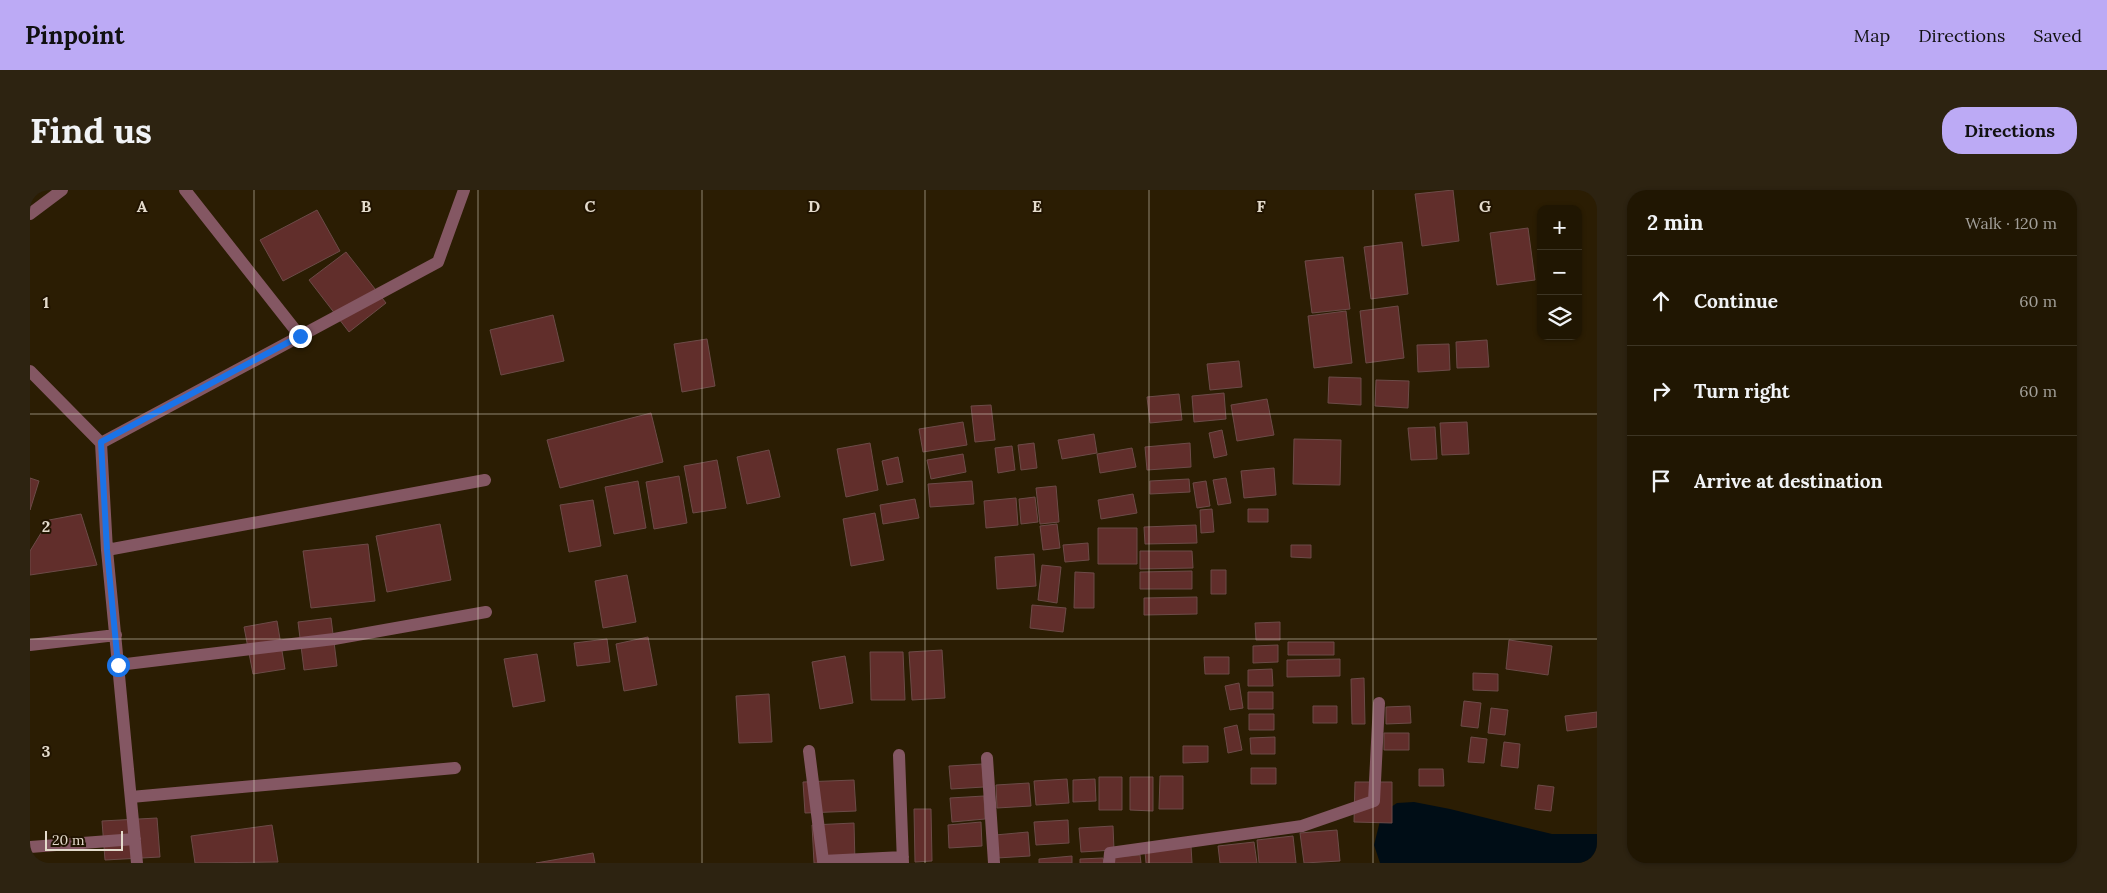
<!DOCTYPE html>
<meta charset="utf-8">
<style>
:root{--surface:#201602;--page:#2d2311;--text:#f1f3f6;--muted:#a29f99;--line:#3d3524;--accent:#bcaaf5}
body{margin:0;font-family:Lora,serif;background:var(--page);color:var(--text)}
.controls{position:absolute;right:15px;top:15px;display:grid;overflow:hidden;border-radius:10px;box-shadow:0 1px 4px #0004}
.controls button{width:45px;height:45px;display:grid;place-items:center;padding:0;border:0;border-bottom:1px solid var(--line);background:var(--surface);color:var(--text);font:25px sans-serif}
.scale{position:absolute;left:15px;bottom:12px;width:78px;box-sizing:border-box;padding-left:5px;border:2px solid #e4dbcc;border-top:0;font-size:14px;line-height:18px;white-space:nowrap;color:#e4dbcc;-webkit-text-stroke:4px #211400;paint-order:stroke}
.stop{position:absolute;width:15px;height:15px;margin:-11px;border:4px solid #1a73e8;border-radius:50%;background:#fff}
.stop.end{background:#1a73e8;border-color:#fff;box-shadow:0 1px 5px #0008}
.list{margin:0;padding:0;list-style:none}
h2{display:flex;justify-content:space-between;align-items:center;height:65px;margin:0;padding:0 20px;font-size:21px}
h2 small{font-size:16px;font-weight:400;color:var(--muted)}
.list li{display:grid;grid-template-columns:32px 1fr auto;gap:15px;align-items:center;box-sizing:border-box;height:90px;padding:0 20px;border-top:1px solid var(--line)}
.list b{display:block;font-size:19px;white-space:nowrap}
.list em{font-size:16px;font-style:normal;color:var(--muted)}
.icon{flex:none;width:28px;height:28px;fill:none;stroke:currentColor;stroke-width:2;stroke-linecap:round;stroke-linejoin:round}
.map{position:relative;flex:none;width:1567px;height:673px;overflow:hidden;border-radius:20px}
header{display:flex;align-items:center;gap:30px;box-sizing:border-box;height:70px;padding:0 25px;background:var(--accent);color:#111}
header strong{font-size:24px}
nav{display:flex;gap:28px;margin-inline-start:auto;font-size:18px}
.intro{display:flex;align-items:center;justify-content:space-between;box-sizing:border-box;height:120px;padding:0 30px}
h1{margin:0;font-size:35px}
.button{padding:12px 22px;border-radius:20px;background:var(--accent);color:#111;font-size:18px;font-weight:700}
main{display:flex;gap:30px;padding:0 30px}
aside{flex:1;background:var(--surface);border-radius:20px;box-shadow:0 1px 4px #0004}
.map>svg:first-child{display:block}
</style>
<header>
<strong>Pinpoint</strong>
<nav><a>Map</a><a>Directions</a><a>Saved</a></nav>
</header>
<div class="intro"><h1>Find us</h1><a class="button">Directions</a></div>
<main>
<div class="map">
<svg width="1567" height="673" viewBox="0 0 1567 673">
<rect width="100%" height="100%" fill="#2b1d03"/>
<path fill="#000d16" d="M1384,612L1420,619L1522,644H1567V673H1350L1344,655L1352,623L1367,613Z"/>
<path fill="#612e2b" stroke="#6c4b48" d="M1423,0L1429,51L1392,56L1385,4Z
M287,20L310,61L253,91L230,50Z
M1498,38L1505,90L1467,95L1460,43Z
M1372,52L1378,104L1341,109L1334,57Z
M316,62L356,113L319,142L279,90Z
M1313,67L1320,119L1282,123L1275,71Z
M1368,116L1374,168L1336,173L1330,121Z
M1316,121L1322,173L1284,178L1278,126Z
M523,125L534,171L471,185L460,140Z
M677,149L685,196L652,202L644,154Z
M1457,150L1459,177L1427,178L1426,152Z
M1419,154L1420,180L1388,182L1387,155Z
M1209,171L1212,197L1180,200L1177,174Z
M1299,187L1331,188V215L1298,213Z
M1346,190L1379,191L1378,218L1345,216Z
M1194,203L1196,229L1164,232L1162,206Z
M1149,204L1152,230L1120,233L1117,207Z
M1237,209L1244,245L1207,251L1201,215Z
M961,215L965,250L945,252L941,216Z
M621,223L633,272L530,298L517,250Z
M933,232L937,255L893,262L889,239Z
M1437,232L1439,264L1412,265L1410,233Z
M1405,237L1407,269L1381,270L1378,238Z
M1192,240L1197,265L1184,268L1179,243Z
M1064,244L1067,263L1032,269L1028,250Z
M1264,249L1311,250L1310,295L1263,294Z
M840,253L848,300L816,307L807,259Z
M1004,253L1007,278L991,280L988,255Z
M1160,253L1161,277L1117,280L1115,257Z
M982,256L985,280L968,283L965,258Z
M1102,258L1106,277L1070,283L1067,264Z
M739,260L750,307L717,314L707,267Z
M933,264L936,282L901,289L897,270Z
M868,267L873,292L857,295L852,271Z
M687,270L696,318L663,323L654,276Z
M1244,278L1246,305L1214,308L1211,281Z
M649,286L657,333L624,339L616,292Z
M0,288L9,291L0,320Z
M1196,288L1201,313L1188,315L1183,290Z
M1159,289L1160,302L1120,304V291Z
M608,291L616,338L584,344L575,297Z
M942,291L944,314L900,317L898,294Z
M1176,291L1180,316L1167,318L1163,293Z
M1026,296L1029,332L1010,334L1006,298Z
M1103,304L1107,323L1071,329L1068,310Z
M1005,307L1008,332L991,334L989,309Z
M986,308L988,335L956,338L954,311Z
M885,309L889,328L853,334L850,315Z
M563,310L571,356L539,362L530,315Z
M1182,319L1184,342L1171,343L1170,320Z
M1218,319H1238V332H1218Z
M845,323L854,370L821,376L813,329Z
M51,324L67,375L0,385V361L19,330Z
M410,334L421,390L357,402L346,346Z
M1027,334L1030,358L1013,360L1010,336Z
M1166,335L1167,353L1115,354L1114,337Z
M1068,338H1107V374H1068Z
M1058,353L1059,370L1035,372L1033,355Z
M338,354L345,411L281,418L273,361Z
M1261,355H1281V368L1261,367Z
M1110,361H1162L1163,378L1110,379Z
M1004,364L1006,396L967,399L965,367Z
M1012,375L1031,377L1027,413L1008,410Z
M1181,380H1196V404H1181Z
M1162,381V399H1110V382Z
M1045,382L1064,383V418H1044Z
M597,385L606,432L573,438L565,391Z
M1167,407V424L1114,425V408Z
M1002,415L1036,418L1033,442L1000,438Z
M301,428L307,476L274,480L268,432Z
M247,431L255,479L223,484L214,437Z
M1250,432V450H1226L1225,433Z
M618,447L627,495L594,501L586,454Z
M577,449L580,472L547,476L544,453Z
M1479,450L1522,456L1518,485L1476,479Z
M1258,452H1304V465H1258Z
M1248,455V472L1223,473V456Z
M912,460L915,508L882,510L879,462Z
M840,462H873L875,510H841Z
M507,464L515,511L483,517L474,469Z
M815,466L823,513L790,519L782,472Z
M1174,467H1199V484H1175Z
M1310,469V486L1257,487V470Z
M1242,479L1243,496H1218V480Z
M1443,483L1468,484V501L1443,500Z
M1334,488L1335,534H1322L1321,489Z
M1209,493L1213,518L1200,520L1195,496Z
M1218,502H1243V519H1218Z
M739,504L742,552L709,553L706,506Z
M1434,511L1451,513L1448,538L1431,536Z
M1283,516H1307V533H1283Z
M1380,516L1381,533L1356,534V517Z
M1461,518L1478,520L1475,545L1458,543Z
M1567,522V537L1537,541L1535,526Z
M1219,524H1244V540H1219Z
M1207,535L1212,560L1198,563L1194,538Z
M1354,543H1379V560H1354Z
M1245,547V564H1221L1220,548Z
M1441,547L1457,549L1454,573L1438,572Z
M1474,552L1490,554L1488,578L1471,576Z
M1153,556H1178V572L1153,573Z
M952,574L954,597L921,599L919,576Z
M1221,578H1246V594H1221Z
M1389,579H1413L1414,596H1389Z
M1130,586H1153V619H1129Z
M1069,587H1092V620H1069Z
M1100,587H1123V621L1100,620Z
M1037,589L1039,613L1006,615L1004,591Z
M1065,589L1066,611L1043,612V590Z
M824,590L826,621L775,623L773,592Z
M1325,592H1362V633L1324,632Z
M999,593L1001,616L967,618L966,595Z
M1508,595L1524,597L1521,621L1505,619Z
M954,606L955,629L922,632L920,608Z
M884,619H901L902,671L885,672Z
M127,628L130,667L75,670L72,631Z
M1038,630L1039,653L1006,655L1004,632Z
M951,632L952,656L919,658L918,635Z
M824,633L825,673H784L782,635Z
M242,635L248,672L165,673L161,646Z
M1083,636L1084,660L1051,662L1049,638Z
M1307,640L1310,671L1274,673L1270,643Z
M998,642L1000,666L967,668L965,645Z
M1263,646L1266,673H1229L1227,650Z
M1224,652L1227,673H1190L1188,656Z
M1161,656L1162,673H1116L1115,661Z
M563,663L565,673H506Z
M1110,665L1111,673H1083V667Z
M1042,666V673H1009V669Z
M1073,668L1074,673H1050V669Z"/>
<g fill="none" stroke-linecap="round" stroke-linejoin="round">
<path stroke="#845763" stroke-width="12" d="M155,0L270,146
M0,24L32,0
M0,181L71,253
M77,360L455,290
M0,455L86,445
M88,475L304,449L456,422
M779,561L793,671L873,667
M869,565L873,673
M957,568L964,673
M101,607L425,578
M0,657L105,649
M107,673L77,360L71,253L408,72L434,0
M1079,673L1080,663L1272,636L1344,611L1349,513"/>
</g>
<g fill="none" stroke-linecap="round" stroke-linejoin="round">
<path stroke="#1a73e8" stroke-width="6" d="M88,475L77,360L71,252L270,146"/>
</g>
<path fill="none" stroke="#e4dbcc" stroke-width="1" stroke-opacity="0.55" d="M224,0V673M448,0V673M672,0V673M895,0V673M1119,0V673M1343,0V673M0,224H1567M0,449H1567"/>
<g font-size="16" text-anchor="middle" font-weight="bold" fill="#e4dbcc" stroke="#211400" stroke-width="4" stroke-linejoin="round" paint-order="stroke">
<text x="112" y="22">A</text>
<text x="336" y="22">B</text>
<text x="560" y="22">C</text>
<text x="784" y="22">D</text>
<text x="1007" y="22">E</text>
<text x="1231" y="22">F</text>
<text x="1455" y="22">G</text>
<text x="16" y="118">1</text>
<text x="16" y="342">2</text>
<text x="16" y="567">3</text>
</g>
</svg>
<div class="controls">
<button>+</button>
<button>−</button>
<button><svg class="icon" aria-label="layers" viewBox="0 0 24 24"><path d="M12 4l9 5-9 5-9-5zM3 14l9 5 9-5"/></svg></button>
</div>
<div class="scale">20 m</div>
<div class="stop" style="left:88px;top:475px"></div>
<div class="stop end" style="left:270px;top:146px"></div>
</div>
<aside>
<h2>2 min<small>Walk · 120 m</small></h2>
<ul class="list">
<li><svg class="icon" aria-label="ahead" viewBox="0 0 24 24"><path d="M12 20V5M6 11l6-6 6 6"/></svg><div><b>Continue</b></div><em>60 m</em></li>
<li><svg class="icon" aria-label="right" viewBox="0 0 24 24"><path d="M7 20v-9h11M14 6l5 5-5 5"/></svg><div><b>Turn right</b></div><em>60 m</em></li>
<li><svg class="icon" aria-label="arrive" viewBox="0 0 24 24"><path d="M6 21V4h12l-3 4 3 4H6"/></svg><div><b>Arrive at destination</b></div></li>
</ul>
</aside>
</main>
